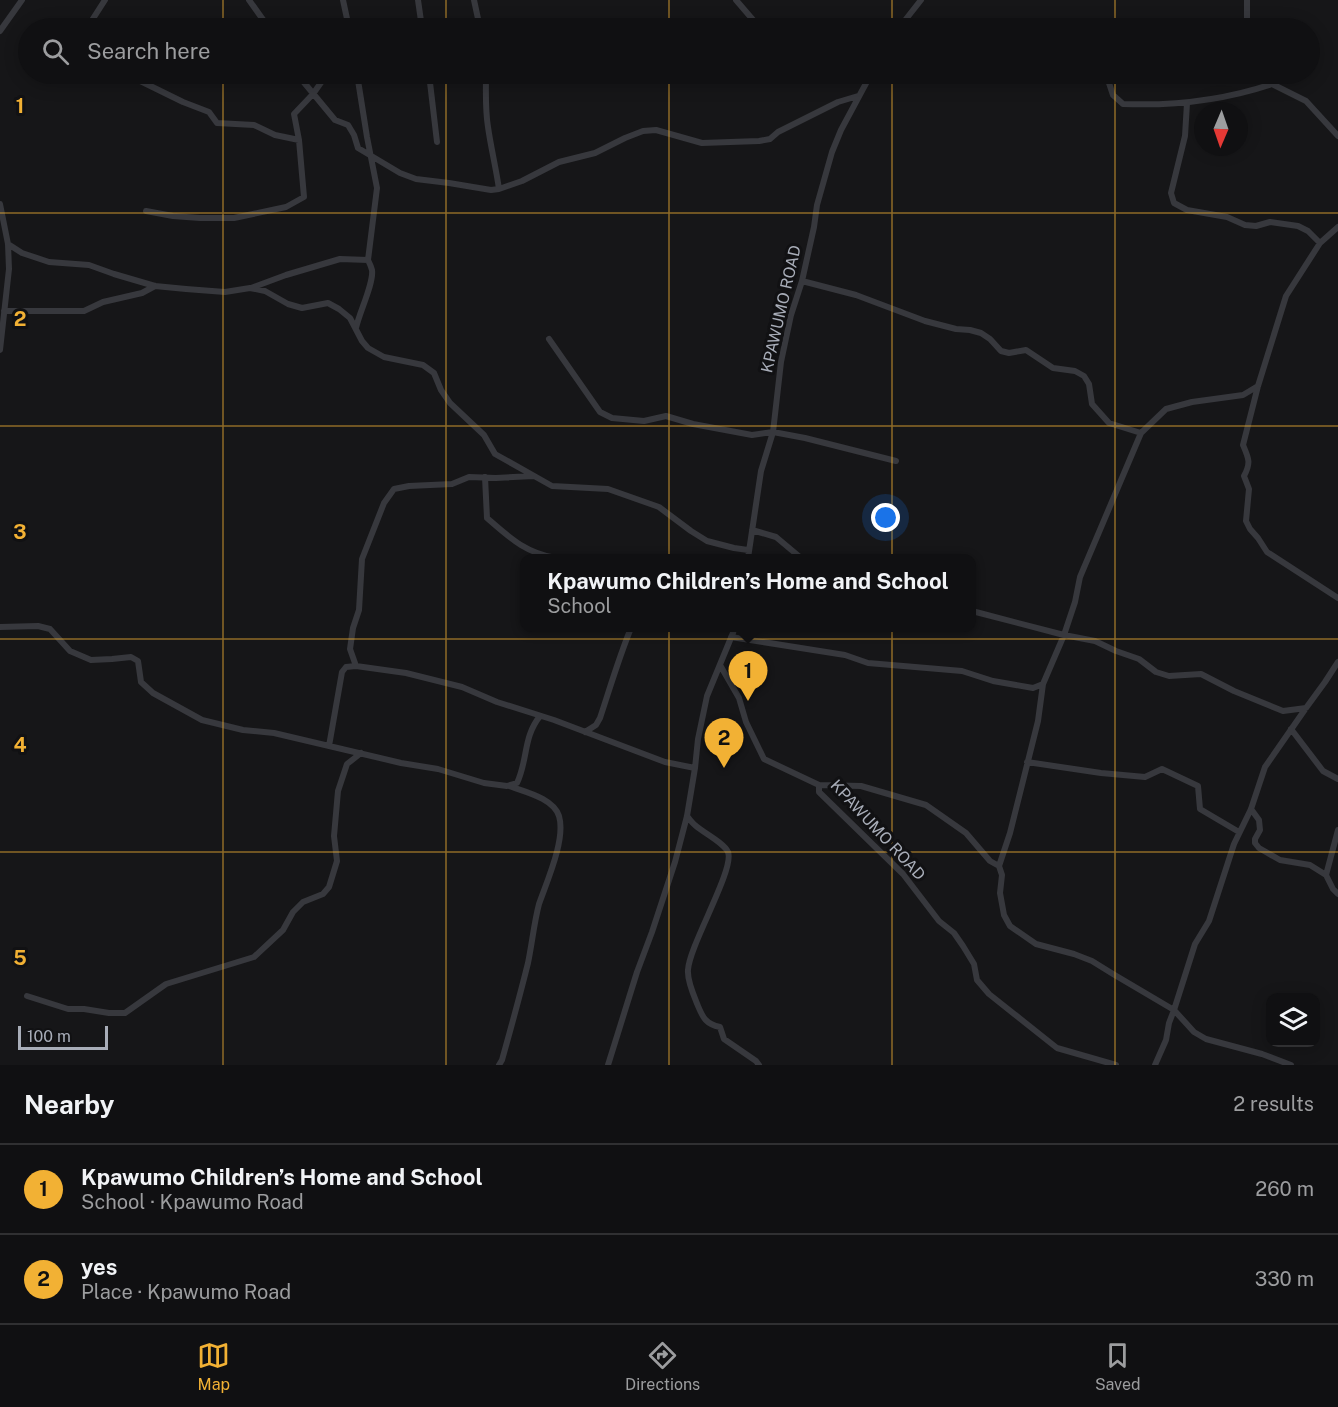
<!DOCTYPE html>
<meta charset="utf-8">
<style>
:root{--surface:#101012;--page:#1e1e20;--text:#f1f3f6;--muted:#9c9d9f;--line:#303032;--accent:#f2b134}
body{margin:0;font-family:"Public Sans",sans-serif;background:var(--page);color:var(--text)}
.controls{position:absolute;right:18px;bottom:18px;display:grid;overflow:hidden;border-radius:12px;box-shadow:0 3px 15px #0003}
.controls button{width:54px;height:54px;display:grid;place-items:center;padding:0;border:0;border-bottom:2px solid var(--line);background:var(--surface);color:var(--text);font:30px sans-serif}
.compass{position:absolute;left:1194px;top:102px;width:54px;height:54px;border-radius:50%;background:var(--surface);box-shadow:0 3px 15px #0003;rotate:182deg}
.scale{position:absolute;left:18px;bottom:15px;width:90px;box-sizing:border-box;padding-left:6px;border:3px solid #a8adb8;border-top:0;font-size:16px;line-height:21px;white-space:nowrap;color:#a8adb8;-webkit-text-stroke:4px #111113;paint-order:stroke}
.you{position:absolute;left:886px;top:518px;width:21px;height:21px;margin:-15px;border:4px solid #fff;border-radius:50%;background:#1a73e8;box-shadow:0 0 0 9px #1a73e833}
.badge{display:grid;place-items:center;width:39px;height:39px;border-radius:50%;background:var(--accent);color:#111;font-size:20px;font-weight:700}
.pin{position:absolute;translate:-50% -50px;filter:drop-shadow(0 2px 3px #0008)}
.pin::after{content:'';position:absolute;top:32px;width:21px;height:18px;background:inherit;clip-path:polygon(0 0,100% 0,50% 100%)}
.popup{position:absolute;left:520px;top:554px;width:456px;height:78px;box-sizing:border-box;display:grid;place-content:center;border-radius:12px;background:var(--surface);filter:drop-shadow(0 2px 4px #0005);font-size:20px;white-space:nowrap;color:var(--muted)}
.popup b{font-size:22px;color:var(--text)}
.popup::after{content:'';position:absolute;left:50%;top:100%;margin-left:-12px;border:12px solid transparent;border-top-color:var(--surface)}
.list{margin:0;padding:0;list-style:none}
h2{display:flex;justify-content:space-between;align-items:center;height:78px;margin:0;padding:0 24px;font-size:26px}
h2 small{font-size:20px;font-weight:400;color:var(--muted)}
.list li{display:grid;grid-template-columns:39px 1fr auto;gap:18px;align-items:center;box-sizing:border-box;height:90px;padding:0 24px;border-top:2px solid var(--line)}
.list b{display:block;font-size:22px;white-space:nowrap}
.list p{margin:0;font-size:20px;white-space:nowrap;color:var(--muted)}
.list em{font-size:20px;font-style:normal;color:var(--muted)}
.icon{flex:none;width:33px;height:33px;fill:none;stroke:currentColor;stroke-width:2;stroke-linecap:round;stroke-linejoin:round}
.map{position:relative;flex:none;width:1338px;height:1065px;overflow:hidden}
.search{position:absolute;background:var(--surface);box-shadow:0 3px 15px #0003;left:18px;right:18px;top:18px;height:66px;display:flex;align-items:center;gap:15px;box-sizing:border-box;padding:0 21px;border-radius:33px;color:var(--muted);font-size:22px}
.sheet{height:258px;background:var(--surface)}
nav{display:flex;justify-content:space-around;align-items:center;box-sizing:border-box;height:84px;border-top:2px solid var(--line);background:var(--surface);font-size:16px;color:var(--muted)}
nav a{display:grid;justify-items:center;gap:3px}
nav .on{color:var(--accent)}
.map>svg:first-child{display:block}
</style>
<div class="map">
<svg width="1338" height="1065" viewBox="0 0 1338 1065">
<rect width="100%" height="100%" fill="#161618"/>
<g fill="none" stroke-linecap="round" stroke-linejoin="round">
<path stroke="#37383d" stroke-width="6" d="M249,0L269,28
M343,0L349,28
M418,0L422,28
M474,0L480,28
M736,0L760,28
M87,28L105,0
M899,28L921,0
M1247,28V0
M0,31L22,0
M126,74L183,102L209,112L217,123L254,125L275,135L299,140
M297,74L335,120L348,125L354,135L358,148L400,173L416,179L449,183L491,190L499,189L522,181L559,162L595,153L625,138L643,131L656,130L702,143L759,141L770,139L778,132L838,102L858,96
M429,74L437,142
M486,74C486,91 485,109 488,127C491,148 496,168 499,189
M1106,74L1113,95L1123,104C1174,106 1224,100 1272,84
M1263,74L1272,84L1306,101L1338,136
M1187,103L1185,136L1171,193L1174,203L1187,210L1227,217L1245,225L1256,226L1270,222L1298,226L1308,231L1320,243
M0,204L8,244L9,269L0,350
M146,211L173,216L200,218H234L286,207L304,197L299,140L294,114L313,94L327,74
M1338,227L1320,243L1286,296L1258,386L1243,445C1249,459 1251,463 1244,476L1249,489L1246,521L1250,529L1258,538L1267,552L1338,598
M8,244L22,253L49,262L89,265L114,274L155,286L186,289L225,292L250,288L265,291L288,304L302,308L328,303L339,309L350,318L362,341L368,348L384,357L423,365L434,373L441,390L450,403L484,435L495,454L552,486L608,489L659,507L691,531L707,541L734,548L748,550
M802,281L856,295L925,321L956,329L970,330L981,333L990,339L1001,351L1009,353L1026,350L1053,368L1075,371L1084,376L1089,384L1092,404L1109,423L1141,433
M251,288L286,275L340,259L368,260
M4,311H84L103,302L142,293L155,286
M356,328C359,313 374,283 372,270C371,266 370,264 368,260L377,188L367,137L357,74
M549,339L600,412L612,418L644,421L666,416L693,424L752,435L773,432L805,438L896,461
M485,477L487,518C509,537 525,553 556,558
M752,530L776,537L801,558
M748,558L761,471L773,432L781,362L791,315L802,281L814,227L817,205L832,152L841,130L871,74
M972,611L1064,635L1095,641L1116,651L1139,659L1156,672L1169,676L1201,674L1234,691L1283,711L1306,708
M0,627L38,626L50,629L70,651L91,660L112,659L131,657L138,661L141,682L153,693L202,720L243,730L274,733L401,763L438,769L484,783L507,786L517,783C528,760 523,737 540,716
M731,637L845,655L868,663L962,671L993,681L1033,688L1043,684
M720,665L739,698L746,722L764,759L819,785V792L903,874L939,921L954,933L963,946L974,964L977,980L989,994L1057,1048L1116,1065
M356,666L350,649L353,628L359,610L362,559L384,503L394,489L409,486L452,484L469,477L496,478L534,476
M1291,729L1323,771L1338,779
M585,732L596,725L600,718C610,688 619,657 631,628
M329,746L342,672L346,667L356,666L406,673L462,687L497,702L554,720L665,762L695,768
M1027,762L1101,773L1145,777L1162,769L1198,786L1200,809L1239,832
M819,785L861,786L926,805L966,833L990,861L999,866L1002,875L1000,893L1004,915L1010,926L1036,944L1074,954L1092,961L1113,974L1174,1010L1194,1032L1206,1039L1262,1054L1291,1065
M1251,809L1259,820L1260,830L1255,839V843L1259,848L1280,860L1310,865L1326,875L1333,889L1338,894
M687,816C690,820 692,823 696,826C704,833 724,843 728,852C735,869 689,946 688,970C687,981 694,996 698,1006C703,1018 706,1024 720,1027L724,1039L756,1061L759,1065
M999,866L1010,833L1038,721L1043,684L1064,635L1075,602L1080,577L1141,433L1166,409L1192,402L1243,395L1258,386
M1326,875L1338,830
M27,996L68,1009H84L109,1013H125L166,984L254,957L283,930L293,912L303,902L323,894L329,887L337,861L334,836L338,791L347,764L361,753
M499,1065L502,1060C511,1028 520,995 528,963C532,944 534,923 539,904C547,881 566,839 559,816C553,798 525,792 509,786
M608,1065L637,972L652,932L675,862L687,816L695,768L698,739L707,696L735,628
M1155,1065L1166,1040L1169,1023L1174,1010L1195,944L1209,921L1234,844L1251,809L1265,767L1306,708L1325,682L1338,662"/>
</g>
<path fill="none" stroke="#f2b134" stroke-width="1.5" stroke-opacity="0.55" d="M223,0V28M446,0V28M669,0V28M892,0V28M1115,0V28M223,74V1065M446,74V1065M669,74V1065M892,74V1065M1115,74V1065M0,213H1338M0,426H1338M0,639H1338M0,852H1338"/>
<g text-anchor="middle" dominant-baseline="central" stroke-width="6" stroke-linejoin="round" paint-order="stroke">
<g font-size="16" fill="#a8adb8" stroke="#111113">
<text transform="translate(781 309) rotate(-77)">KPAWUMO ROAD</text>
<text transform="translate(878 830) rotate(47)">KPAWUMO ROAD</text>
</g>
</g>
<g font-size="20" text-anchor="middle" font-weight="bold" fill="#f2b134" stroke="#111113" stroke-width="6" stroke-linejoin="round" paint-order="stroke">
<text x="20" y="113">1</text>
<text x="20" y="326">2</text>
<text x="20" y="539">3</text>
<text x="20" y="752">4</text>
<text x="20" y="965">5</text>
</g>
</svg>
<div class="controls">
<button><svg class="icon" aria-label="layers" viewBox="0 0 24 24"><path d="M12 4l9 5-9 5-9-5zM3 14l9 5 9-5"/></svg></button>
</div>
<svg class="compass" viewBox="-18 -18 36 36"><path d="M0-13l5 13h-10z" fill="#e53935"/><path d="M0 13l5-13h-10z" fill="#9c9d9f"/></svg>
<div class="scale">100 m</div>
<div class="you"></div>
<div class="pin badge" style="left:748px;top:701px">1</div>
<div class="popup"><b>Kpawumo Children’s Home and School</b>School</div>
<div class="pin badge" style="left:724px;top:768px">2</div>
<div class="search"><svg class="icon" aria-label="search" viewBox="0 0 24 24"><circle cx="10" cy="10" r="6"/><path d="M15 15l6 6"/></svg>Search here</div>
</div>
<section class="sheet">
<h2>Nearby<small>2 results</small></h2>
<ul class="list">
<li><span class="badge">1</span><div><b>Kpawumo Children’s Home and School</b><p>School · Kpawumo Road</p></div><em>260 m</em></li>
<li><span class="badge">2</span><div><b>yes</b><p>Place · Kpawumo Road</p></div><em>330 m</em></li>
</ul>
</section>
<nav>
<a class="on"><svg class="icon" aria-label="map" viewBox="0 0 24 24"><path d="M3 6l6-2 6 2 6-2v14l-6 2-6-2-6 2zM9 4v14M15 6v14"/></svg>Map</a>
<a><svg class="icon" aria-label="directions" viewBox="0 0 24 24"><path d="M12 3l9 9-9 9-9-9zM9 14v-3h6M13 9l2 2-2 2"/></svg>Directions</a>
<a><svg class="icon" aria-label="saved" viewBox="0 0 24 24"><path d="M7 4h10v16l-5-4-5 4z"/></svg>Saved</a>
</nav>
